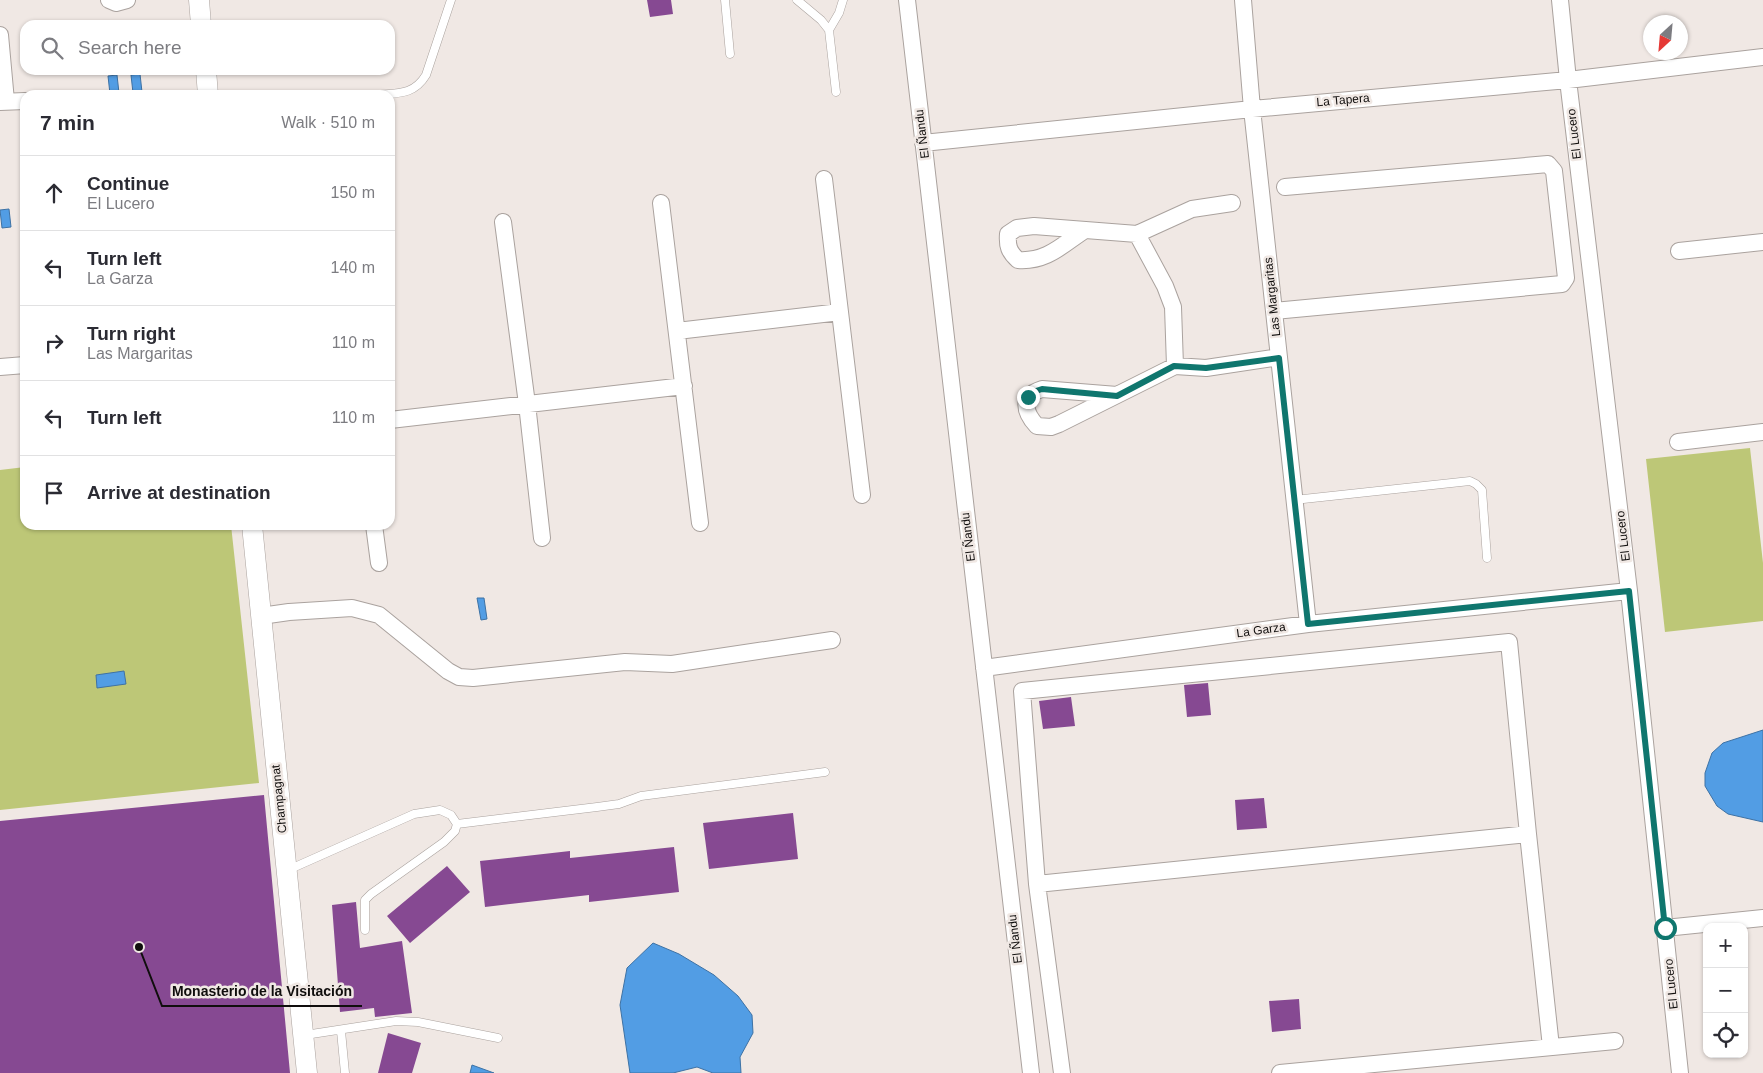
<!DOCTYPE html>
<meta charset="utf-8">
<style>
:root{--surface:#fff;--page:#f2f2f3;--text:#2b2b33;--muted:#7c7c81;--line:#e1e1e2}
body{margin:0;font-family:Helvetica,sans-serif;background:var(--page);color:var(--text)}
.controls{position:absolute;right:15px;bottom:15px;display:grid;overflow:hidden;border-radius:10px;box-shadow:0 1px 4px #0004}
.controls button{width:45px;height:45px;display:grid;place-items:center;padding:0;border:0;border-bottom:1px solid var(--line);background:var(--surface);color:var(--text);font:25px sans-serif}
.compass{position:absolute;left:1643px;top:15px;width:45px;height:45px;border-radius:50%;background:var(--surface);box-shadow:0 1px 4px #0004;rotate:206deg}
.stop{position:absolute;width:15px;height:15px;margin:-11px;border:4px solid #0f766e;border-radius:50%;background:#fff}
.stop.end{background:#0f766e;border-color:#fff;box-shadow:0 1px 5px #0008}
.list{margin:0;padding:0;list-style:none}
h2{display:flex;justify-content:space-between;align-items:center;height:65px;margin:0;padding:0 20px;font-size:21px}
h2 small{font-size:16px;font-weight:400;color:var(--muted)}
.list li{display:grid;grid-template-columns:32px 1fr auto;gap:15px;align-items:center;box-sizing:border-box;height:75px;padding:0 20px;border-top:1px solid var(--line)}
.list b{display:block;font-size:19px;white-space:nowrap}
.list p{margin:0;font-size:16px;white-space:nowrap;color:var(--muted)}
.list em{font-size:16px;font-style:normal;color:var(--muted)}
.icon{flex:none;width:28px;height:28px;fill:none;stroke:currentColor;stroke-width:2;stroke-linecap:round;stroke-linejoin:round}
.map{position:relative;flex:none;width:1763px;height:1073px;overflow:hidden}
.search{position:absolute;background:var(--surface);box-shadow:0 1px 4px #0004;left:20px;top:20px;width:375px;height:55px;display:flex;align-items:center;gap:12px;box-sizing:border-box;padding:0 18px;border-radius:15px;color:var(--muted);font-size:19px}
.panel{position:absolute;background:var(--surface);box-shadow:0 1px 4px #0004;left:20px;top:90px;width:375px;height:440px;border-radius:15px}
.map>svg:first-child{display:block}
</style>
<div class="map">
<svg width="1763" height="1073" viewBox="0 0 1763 1073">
<rect width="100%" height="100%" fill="#f0e8e4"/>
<path fill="#bdc777" d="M1750,448L1763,563V621L1665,632L1646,459Z
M25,467V525H231L259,783L0,810V470Z"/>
<path fill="#529de4" stroke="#3e72a4" d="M140,74L142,92L133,93L131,75Z
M117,75L119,93L110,94L108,76Z
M9,209L11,227L2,228L0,210Z
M477,598H484L487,619L481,620Z
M124,671L126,684L97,688L96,675Z
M1763,730V822L1728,814L1717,806L1705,786V773L1712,753L1723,743Z
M653,943L679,954L714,975L738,996L752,1015L753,1033L740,1057L741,1073H713L697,1067L673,1073H630L620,1005L627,968Z
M472,1065L494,1073H470Z"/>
<path fill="#864992" d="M647,0H671L673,14L650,17Z
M1208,683L1211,715L1187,717L1184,685Z
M1071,697L1075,726L1043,729L1039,701Z
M264,795L290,1073H0V821Z
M1264,798L1267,828L1237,830L1235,800Z
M793,813L798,859L709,869L703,823Z
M674,847L679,892L589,902V895L485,907L480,861L570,851V858Z
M447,866L470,892L410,943L387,916Z
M356,902L360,948L402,941L412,1013L375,1017L374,1008L340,1012L332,905Z
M1299,999L1301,1029L1272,1032L1269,1001Z
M388,1033L421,1043L412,1073H378Z"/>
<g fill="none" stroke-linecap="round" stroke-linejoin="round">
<g stroke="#aaa29e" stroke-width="9">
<path id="service" d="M725,0L730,54
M797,0L821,20L829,30
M836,92L829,30L839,13L843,0
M377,95C398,93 414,95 426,75L451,0
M1294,500L1470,481L1476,484L1482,490L1487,558
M457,824L597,807L619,804L641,796L825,772
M288,870L414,814L440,810L451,815L457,824L455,831L444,842L371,894L365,900V930
M341,1031L345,1073
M305,1035L396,1021L418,1022L498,1038"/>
</g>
<g stroke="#aaa29e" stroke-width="18">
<path id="minor" d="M109,0L116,3L127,0
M907,0L1031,1073
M1243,0L1252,109L1308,624
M1560,0L1568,80L1629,591L1680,1073
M0,35L6,101
M0,102L25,101
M923,143L1252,109L1568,80L1763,57
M824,179L862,495
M661,203L700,523
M503,222L527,404L542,538
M1085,230C1062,245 1047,262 1018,260C1009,252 1007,246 1008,234L1017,228L1034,226L1137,234
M1679,251L1763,242
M1274,311L1562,284L1566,278L1554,171L1548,164L1285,187
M677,331L840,312
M1175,366L1173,307L1165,286L1137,234L1192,209L1232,203
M0,367L25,365
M1117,395L1042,389C1020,396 1024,412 1037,426L1051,427L1059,424L1175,366L1206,368L1279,357
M390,420L684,386
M1678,442L1763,432
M374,525L379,563
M261,616L289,612L352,608L379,615L448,671L459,677L473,678L625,662L672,664L832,640
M984,668L1308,624L1629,591
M1037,884L1528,834
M1665,928L1763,918
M1062,1073L1037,884L1022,691L1509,642L1528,834L1551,1047
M1280,1073L1615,1041"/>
</g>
<g stroke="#aaa29e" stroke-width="21">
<path id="tertiary" d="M199,0L201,25
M206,70L208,95
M252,525L307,1073"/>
</g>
<use href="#service" stroke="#fff" stroke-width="8"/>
<use href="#minor" stroke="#fff" stroke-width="16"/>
<use href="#tertiary" stroke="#fff" stroke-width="20"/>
</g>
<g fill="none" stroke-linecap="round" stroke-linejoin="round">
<path stroke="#0f766e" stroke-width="6" d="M1028,397L1033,392L1042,389L1117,396L1174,366L1206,368L1279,358L1308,624L1629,591L1665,928"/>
</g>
<g text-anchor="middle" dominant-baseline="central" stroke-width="5" stroke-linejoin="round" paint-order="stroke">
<g font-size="12" fill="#100e0d" stroke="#f0e8e4">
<text transform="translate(1343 100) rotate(-5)">La Tapera</text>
<text transform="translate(922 134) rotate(-97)">El Ñandu</text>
<text transform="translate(1574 134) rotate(-97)">El Lucero</text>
<text transform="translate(1272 297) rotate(-96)">Las Margaritas</text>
<text transform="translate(1623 536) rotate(-97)">El Lucero</text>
<text transform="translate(968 537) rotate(-97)">El Ñandu</text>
<text transform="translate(1261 630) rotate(-8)">La Garza</text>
<text transform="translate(279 799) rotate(-96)">Champagnat</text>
<text transform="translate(1015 939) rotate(-97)">El Ñandu</text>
<text transform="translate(1671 984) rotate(-96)">El Lucero</text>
</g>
</g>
<path fill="none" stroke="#100e0d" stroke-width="2" d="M139 947L162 1006H362"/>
<circle fill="#100e0d" stroke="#f0e8e4" stroke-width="2" cx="139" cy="947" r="5"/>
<g font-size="14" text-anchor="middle" font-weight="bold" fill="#100e0d" stroke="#f0e8e4" stroke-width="5" stroke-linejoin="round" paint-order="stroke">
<text x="262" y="996">Monasterio de la Visitación</text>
</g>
</svg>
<div class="controls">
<button>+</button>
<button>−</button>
<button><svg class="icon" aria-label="locate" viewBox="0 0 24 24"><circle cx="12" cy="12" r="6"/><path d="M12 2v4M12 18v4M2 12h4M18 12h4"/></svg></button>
</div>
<svg class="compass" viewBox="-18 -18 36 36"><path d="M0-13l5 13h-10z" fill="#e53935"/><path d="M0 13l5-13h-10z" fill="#7c7c81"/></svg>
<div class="stop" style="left:1665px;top:928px"></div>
<div class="stop end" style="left:1028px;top:397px"></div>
<div class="search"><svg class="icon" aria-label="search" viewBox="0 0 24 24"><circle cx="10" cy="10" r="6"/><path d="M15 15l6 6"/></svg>Search here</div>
<section class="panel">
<h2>7 min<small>Walk · 510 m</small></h2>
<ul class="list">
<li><svg class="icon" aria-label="ahead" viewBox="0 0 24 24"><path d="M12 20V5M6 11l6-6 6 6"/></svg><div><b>Continue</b><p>El Lucero</p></div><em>150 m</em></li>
<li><svg class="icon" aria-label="left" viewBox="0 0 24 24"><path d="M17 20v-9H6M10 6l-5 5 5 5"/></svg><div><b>Turn left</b><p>La Garza</p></div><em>140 m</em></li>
<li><svg class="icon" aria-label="right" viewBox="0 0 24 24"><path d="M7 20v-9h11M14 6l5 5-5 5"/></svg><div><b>Turn right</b><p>Las Margaritas</p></div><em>110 m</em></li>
<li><svg class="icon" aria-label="left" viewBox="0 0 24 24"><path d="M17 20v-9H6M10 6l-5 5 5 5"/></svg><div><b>Turn left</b></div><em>110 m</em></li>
<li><svg class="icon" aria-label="arrive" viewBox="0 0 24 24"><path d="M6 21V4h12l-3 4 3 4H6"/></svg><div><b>Arrive at destination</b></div></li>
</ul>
</section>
</div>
